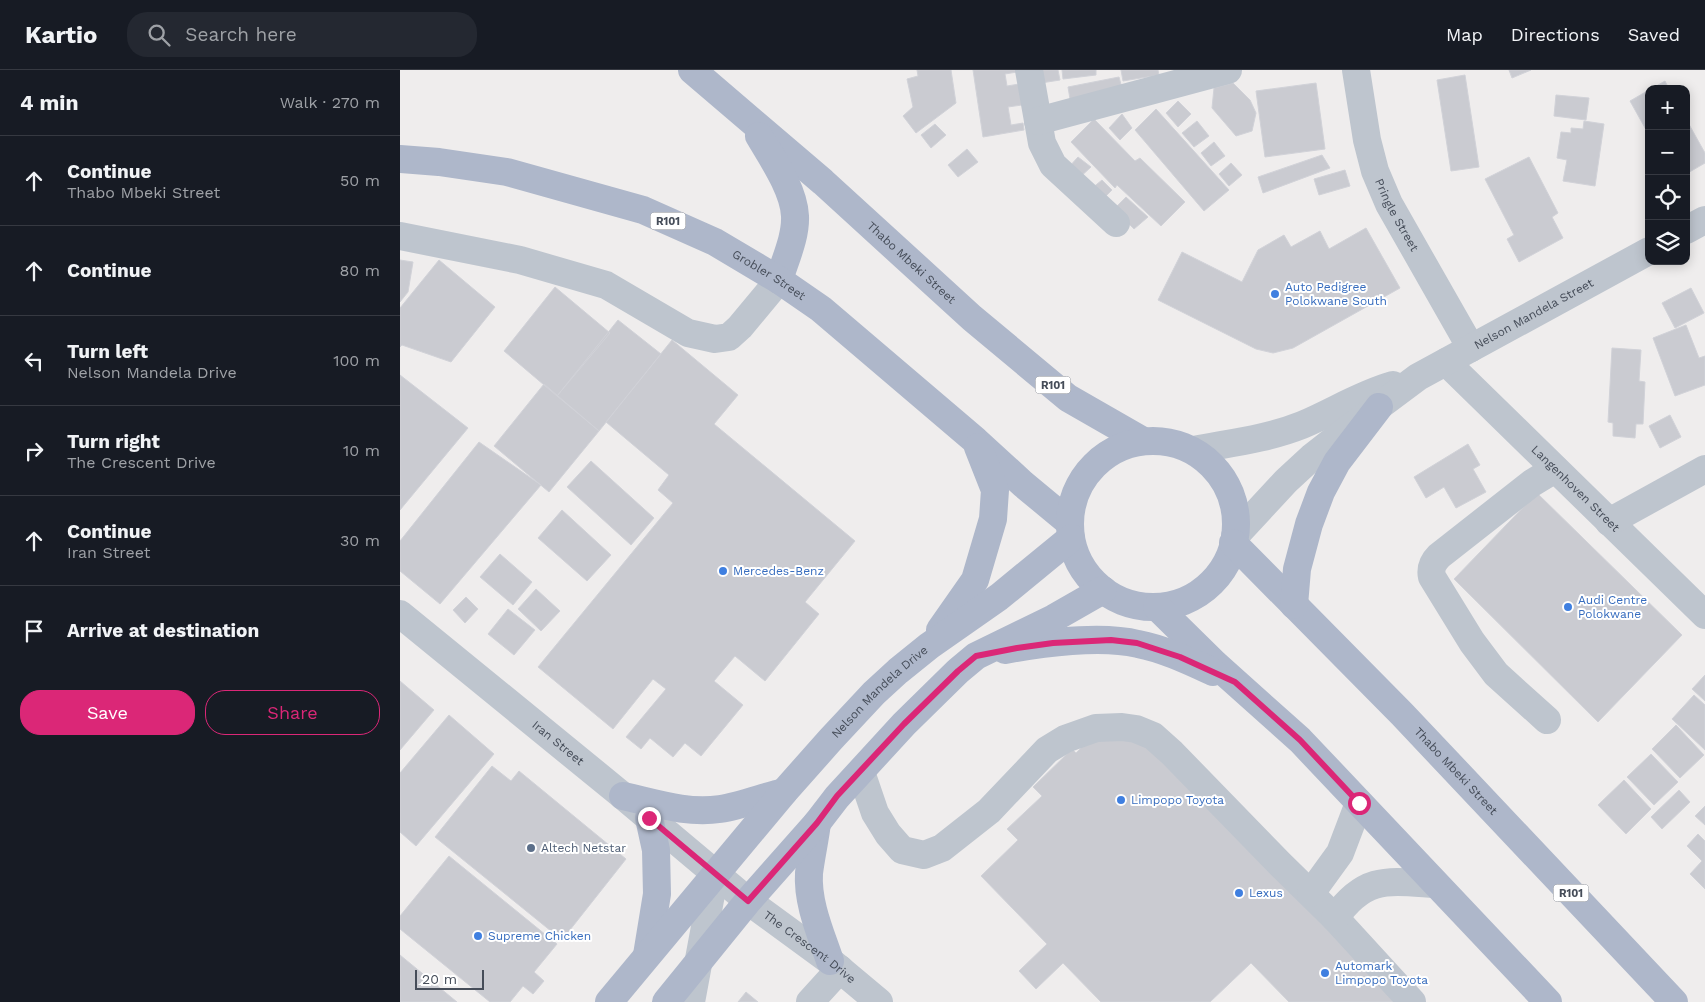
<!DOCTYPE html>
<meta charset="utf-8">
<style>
:root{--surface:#171b24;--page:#242831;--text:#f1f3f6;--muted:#9ea1a6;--line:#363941;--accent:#db2777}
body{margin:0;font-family:"Work Sans",sans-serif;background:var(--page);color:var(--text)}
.controls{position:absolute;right:15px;top:15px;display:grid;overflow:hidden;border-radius:10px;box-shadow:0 2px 12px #0003}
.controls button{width:45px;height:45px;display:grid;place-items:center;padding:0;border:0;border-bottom:1px solid var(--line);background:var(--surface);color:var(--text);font:25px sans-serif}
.scale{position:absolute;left:15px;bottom:12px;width:69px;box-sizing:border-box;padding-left:5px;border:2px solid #464d59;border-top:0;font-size:14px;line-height:18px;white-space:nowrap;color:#464d59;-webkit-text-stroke:4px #fff;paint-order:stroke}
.stop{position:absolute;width:15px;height:15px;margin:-11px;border:4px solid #db2777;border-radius:50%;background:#fff}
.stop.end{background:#db2777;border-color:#fff;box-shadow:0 1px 5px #0008}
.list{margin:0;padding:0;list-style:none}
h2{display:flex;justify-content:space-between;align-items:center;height:65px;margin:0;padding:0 20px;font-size:21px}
h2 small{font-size:16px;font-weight:400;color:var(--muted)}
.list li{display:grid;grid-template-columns:32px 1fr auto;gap:15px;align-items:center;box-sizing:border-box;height:90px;padding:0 20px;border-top:1px solid var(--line)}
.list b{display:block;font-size:19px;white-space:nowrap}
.list p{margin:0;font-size:16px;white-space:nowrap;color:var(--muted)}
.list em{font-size:16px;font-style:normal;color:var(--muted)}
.actions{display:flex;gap:10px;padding:15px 20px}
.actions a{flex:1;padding:11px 0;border:1px solid var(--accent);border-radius:20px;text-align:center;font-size:18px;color:var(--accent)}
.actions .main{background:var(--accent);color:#fff}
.icon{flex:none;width:28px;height:28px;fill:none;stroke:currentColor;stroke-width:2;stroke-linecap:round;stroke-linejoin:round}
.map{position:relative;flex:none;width:1305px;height:932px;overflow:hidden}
header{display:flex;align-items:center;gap:30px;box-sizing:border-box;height:70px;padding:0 25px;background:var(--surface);border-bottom:1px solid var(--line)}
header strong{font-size:24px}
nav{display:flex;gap:28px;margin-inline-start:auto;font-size:18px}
.search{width:350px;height:45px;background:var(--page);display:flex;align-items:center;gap:12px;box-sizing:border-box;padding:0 18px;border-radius:20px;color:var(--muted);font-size:19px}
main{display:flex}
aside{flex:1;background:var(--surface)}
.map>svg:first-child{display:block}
</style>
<header>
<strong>Kartio</strong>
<div class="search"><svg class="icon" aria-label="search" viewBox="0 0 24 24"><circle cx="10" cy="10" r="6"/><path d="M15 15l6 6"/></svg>Search here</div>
<nav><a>Map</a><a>Directions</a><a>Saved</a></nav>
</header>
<main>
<aside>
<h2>4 min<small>Walk · 270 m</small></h2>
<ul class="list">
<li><svg class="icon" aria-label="ahead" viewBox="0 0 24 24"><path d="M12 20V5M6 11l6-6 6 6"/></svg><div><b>Continue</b><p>Thabo Mbeki Street</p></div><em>50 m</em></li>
<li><svg class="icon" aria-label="ahead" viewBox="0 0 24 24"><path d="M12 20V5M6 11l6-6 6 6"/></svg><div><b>Continue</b></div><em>80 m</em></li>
<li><svg class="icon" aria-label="left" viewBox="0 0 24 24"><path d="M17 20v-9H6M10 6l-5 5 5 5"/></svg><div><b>Turn left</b><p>Nelson Mandela Drive</p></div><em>100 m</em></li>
<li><svg class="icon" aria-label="right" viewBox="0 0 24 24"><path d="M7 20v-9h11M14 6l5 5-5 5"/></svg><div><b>Turn right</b><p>The Crescent Drive</p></div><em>10 m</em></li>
<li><svg class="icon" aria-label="ahead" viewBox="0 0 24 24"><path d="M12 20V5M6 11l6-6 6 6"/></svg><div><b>Continue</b><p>Iran Street</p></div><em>30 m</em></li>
<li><svg class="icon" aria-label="arrive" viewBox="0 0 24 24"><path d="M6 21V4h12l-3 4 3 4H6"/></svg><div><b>Arrive at destination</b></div></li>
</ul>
<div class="actions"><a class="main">Save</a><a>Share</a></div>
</aside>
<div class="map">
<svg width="1305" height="932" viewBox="0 0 1305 932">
<rect width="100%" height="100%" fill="#efeded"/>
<path fill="#cacbd1" stroke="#d1d2d8" d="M517,0H551L556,33L516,63L503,46L513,37L507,9L518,6Z
M573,0H617V2L605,4L607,16L619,14L622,35L608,37L611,55L623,53L624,60L583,67Z
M639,0H658L660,10L641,13Z
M662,0H696V5L663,9Z
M721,0H758L759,5L723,11Z
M1109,0H1131L1112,8Z
M1065,5L1079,97L1051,101L1037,10Z
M719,7L723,22L671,35L668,17Z
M1265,11L1269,19H1251Z
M833,13L850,30L856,43L852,61L836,66L812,38L814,18Z
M916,13L925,79L865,87L856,21Z
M1249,20V65L1230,31Z
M1156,25L1189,28L1186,50L1154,46Z
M778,31L791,44L778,57L766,43Z
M756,39L829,120L804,141L735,60Z
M722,44L732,58L720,70L709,58Z
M694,49L735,91L740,88L785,132L761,156L717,115L715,118L671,72Z
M1286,49L1305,83V93L1286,104Z
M797,51L809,66L794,77L782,63Z
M1184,51L1204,54L1195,116L1163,111L1167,90L1157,88L1161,62L1171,63V58L1183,59Z
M535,54L546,65L531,78L521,65Z
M814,72L825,86L811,96L801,83Z
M567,79L578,92L558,107L548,95Z
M922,85L930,98L863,123L858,107Z
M678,87L691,97L678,109L668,98Z
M1129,87L1158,143L1152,147L1163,168L1119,192L1107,169L1114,165L1085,109Z
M831,93L842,105L829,116L819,104Z
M945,100L950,116L919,125L914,109Z
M702,110L712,120L701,131L691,119Z
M726,127L748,147L734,159L714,139Z
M966,158L1000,218L893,278L873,283L856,279L758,230L782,182L842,212L858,180L884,165L891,177L920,161L929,179Z
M0,190L13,192L8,222L0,232Z
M39,190L95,237L51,292L2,275L0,277V238Z
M155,217L210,263L157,326L104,281Z
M1291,218L1304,243L1275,258L1262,233Z
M218,250L261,284L199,361L157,326Z
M1286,255L1299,288L1305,286V315L1275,326L1253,268Z
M272,270L338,325L314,354L455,471L405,532L419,544L365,611L335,586L314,611L343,635L301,686L285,673L273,687L250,668L241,679L226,667L266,619L253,609L213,659L138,597L273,433L258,420L269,405L206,352Z
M1212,278L1241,280L1239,311L1245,312L1243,354H1236L1235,368L1213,366V353L1208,352Z
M0,305L68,358L0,440Z
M144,314L199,361L149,422L94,376Z
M1270,345L1281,367L1260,378L1249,356Z
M79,372L141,415L40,534L0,501V471Z
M1068,374L1080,395L1073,399L1086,422L1056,438L1044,417L1026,428L1014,407Z
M191,391L254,448L231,475L167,417Z
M1137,423L1282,565L1198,652L1054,509Z
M162,440L211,485L187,511L138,468Z
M100,484L132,512L113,535L80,507Z
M136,519L160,541L141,561L118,539Z
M66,527L78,539L65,553L53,540Z
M108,539L135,560L114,585L88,564Z
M1305,605V631L1292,619Z
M0,611L34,640L0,680Z
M1294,625L1305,635V680L1272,649Z
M49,645L94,684L16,776L0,762V703Z
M1276,655L1304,685L1280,708L1252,679Z
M697,668L744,670L1001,932H889L851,893L810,932H701L663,893L636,919L619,901L647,874L581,806L618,770L607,759L642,726L633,717L672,679L676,683L683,676Z
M1251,684L1278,712L1254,735L1227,707Z
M92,696L111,711L119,701L226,789L162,870L35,767Z
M1224,710L1251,739L1226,764L1198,735Z
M1279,720L1290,732L1262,759L1251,747Z
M1305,736V755L1295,746Z
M1298,764L1305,771V819L1290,804L1302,791L1287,776Z
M49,786L157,874L134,902L144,911L133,924L123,916L110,932H90L0,859V846Z
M0,885L57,932H0Z
M346,922L358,932H338Z"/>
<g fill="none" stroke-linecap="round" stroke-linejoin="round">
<g stroke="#bec5ce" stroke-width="28">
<path d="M629,0L642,73L653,95L716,153"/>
<path id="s1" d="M956,0L967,70L975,101L989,134L1071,278"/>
<path d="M638,51L828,0"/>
<path d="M1286,160L1305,150"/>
<path d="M0,166L120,190L206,215L288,263L315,269L329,267L340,257L379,210"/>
<path id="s2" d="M1046,292L1305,545"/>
<path d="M794,380C830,373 867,369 902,355C933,342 961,324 993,315"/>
<path d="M1209,452L1305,399"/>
<path id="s3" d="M835,466L886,411L912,387L935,369L1018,307L1249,181"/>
<path id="s4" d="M0,544L223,726L348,831L430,891L479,932"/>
<path d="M1147,650L1096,604L1072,572L1032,507C1030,498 1033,492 1039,486L1132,413L1155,399"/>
<path d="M461,702L475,743L488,764L502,780L524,785L542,778L589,741L647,680L665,669L696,658L722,657L736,659L753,666L772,683L880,794L935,848L1012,932"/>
<path d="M911,823L940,783L959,733"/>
<path d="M935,848C965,805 989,811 1035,814"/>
<path d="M291,932L315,803"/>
<path d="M410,932L440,899"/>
</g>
<g stroke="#aeb7ca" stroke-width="28">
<path id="s5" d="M292,0L423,112L572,248L668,328L743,371"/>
<path d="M359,66C372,88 394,120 395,146C396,167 385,190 379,210"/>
<path id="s6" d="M0,89L39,92L107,102L243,140L315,172L379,210L421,239L576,371L623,414L670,453"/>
<circle cx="753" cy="454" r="83"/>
<path id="s7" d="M833,473L1002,644L1274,932"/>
<path d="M894,535L897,499L909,454L921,422L937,392L979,337"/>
<path d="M757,537L815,594L900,670L1148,932"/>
<path d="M540,560L575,510L593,449L595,420L578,377"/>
<path d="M605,580C642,573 701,565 738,574C764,579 789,591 813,602"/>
<path d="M223,726C255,733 287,744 320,739C341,736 363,727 384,722"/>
<path d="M417,753C415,769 411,787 409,803C407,833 421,864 430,891"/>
<path d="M247,885L257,824L256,780L249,748"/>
<path id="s8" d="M209,932L384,722L431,669L474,623L498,601L529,576L599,527L671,468"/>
<path d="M266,932L348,831L417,753L437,727L504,654L558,601L576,586L654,548L703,520"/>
</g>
</g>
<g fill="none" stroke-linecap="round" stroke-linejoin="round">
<path stroke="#db2777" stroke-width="6" d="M249,748L348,831L417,753L437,726L504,654L558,601L576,586L617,578L653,573L711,570L737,573L780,587L835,612L900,670L959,733"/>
</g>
<g fill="#3f7fe0" stroke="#fff" stroke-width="2">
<circle cx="875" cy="224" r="5"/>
<circle cx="323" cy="501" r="5"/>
<circle cx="1168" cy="537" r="5"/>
<circle cx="721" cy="730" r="5"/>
<circle cx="839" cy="823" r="5"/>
<circle cx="78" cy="866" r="5"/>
<circle cx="925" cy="903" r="5"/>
</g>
<circle fill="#5c6f8a" stroke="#fff" stroke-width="2" cx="131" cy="778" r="5"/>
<g text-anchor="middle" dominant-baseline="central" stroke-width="4" stroke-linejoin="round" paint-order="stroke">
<g fill="#fff" stroke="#7e828b" stroke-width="1">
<rect x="250.5" y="142.5" width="35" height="17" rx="4"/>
<rect x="635.5" y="306.5" width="35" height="17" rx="4"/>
<rect x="1153.5" y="814.5" width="35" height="17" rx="4"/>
</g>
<g font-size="11" font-weight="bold" fill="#464d59">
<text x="268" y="151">R101</text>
<text x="653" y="315">R101</text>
<text x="1171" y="823">R101</text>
</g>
<g font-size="12" fill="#464d59" stroke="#fff">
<text stroke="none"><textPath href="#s1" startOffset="152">Pringle Street</textPath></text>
<text stroke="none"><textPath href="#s5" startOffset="292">Thabo Mbeki Street</textPath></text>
<text stroke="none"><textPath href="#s6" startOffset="391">Grobler Street</textPath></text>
<text stroke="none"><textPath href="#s3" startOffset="375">Nelson Mandela Street</textPath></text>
<text stroke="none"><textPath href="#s2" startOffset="181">Langenhoven Street</textPath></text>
<text stroke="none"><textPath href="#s8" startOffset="412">Nelson Mandela Drive</textPath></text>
<text stroke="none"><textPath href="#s4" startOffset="204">Iran Street</textPath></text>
<text stroke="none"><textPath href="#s7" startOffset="319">Thabo Mbeki Street</textPath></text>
<text stroke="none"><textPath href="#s4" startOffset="528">The Crescent Drive</textPath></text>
</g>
<g font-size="12" fill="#366cbe" stroke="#fff" text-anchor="start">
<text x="885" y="217">Auto Pedigree<tspan x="885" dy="14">Polokwane South</tspan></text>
<text x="333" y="501">Mercedes-Benz</text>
<text x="1178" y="530">Audi Centre<tspan x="1178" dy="14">Polokwane</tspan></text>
<text x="731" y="730">Limpopo Toyota</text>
<text x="849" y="823">Lexus</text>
<text x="88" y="866">Supreme Chicken</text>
<text x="935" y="896">Automark<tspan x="935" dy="14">Limpopo Toyota</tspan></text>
</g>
<g font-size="12" fill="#4e5e75" stroke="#fff" text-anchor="start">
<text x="141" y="778">Altech Netstar</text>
</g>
</g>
</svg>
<div class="controls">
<button>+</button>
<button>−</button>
<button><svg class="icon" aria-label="locate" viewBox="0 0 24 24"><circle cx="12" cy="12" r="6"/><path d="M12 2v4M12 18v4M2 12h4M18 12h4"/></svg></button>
<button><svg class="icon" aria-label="layers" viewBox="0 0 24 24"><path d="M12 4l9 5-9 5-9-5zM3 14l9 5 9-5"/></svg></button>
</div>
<div class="scale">20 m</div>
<div class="stop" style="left:959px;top:733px"></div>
<div class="stop end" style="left:249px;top:748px"></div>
</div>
</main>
